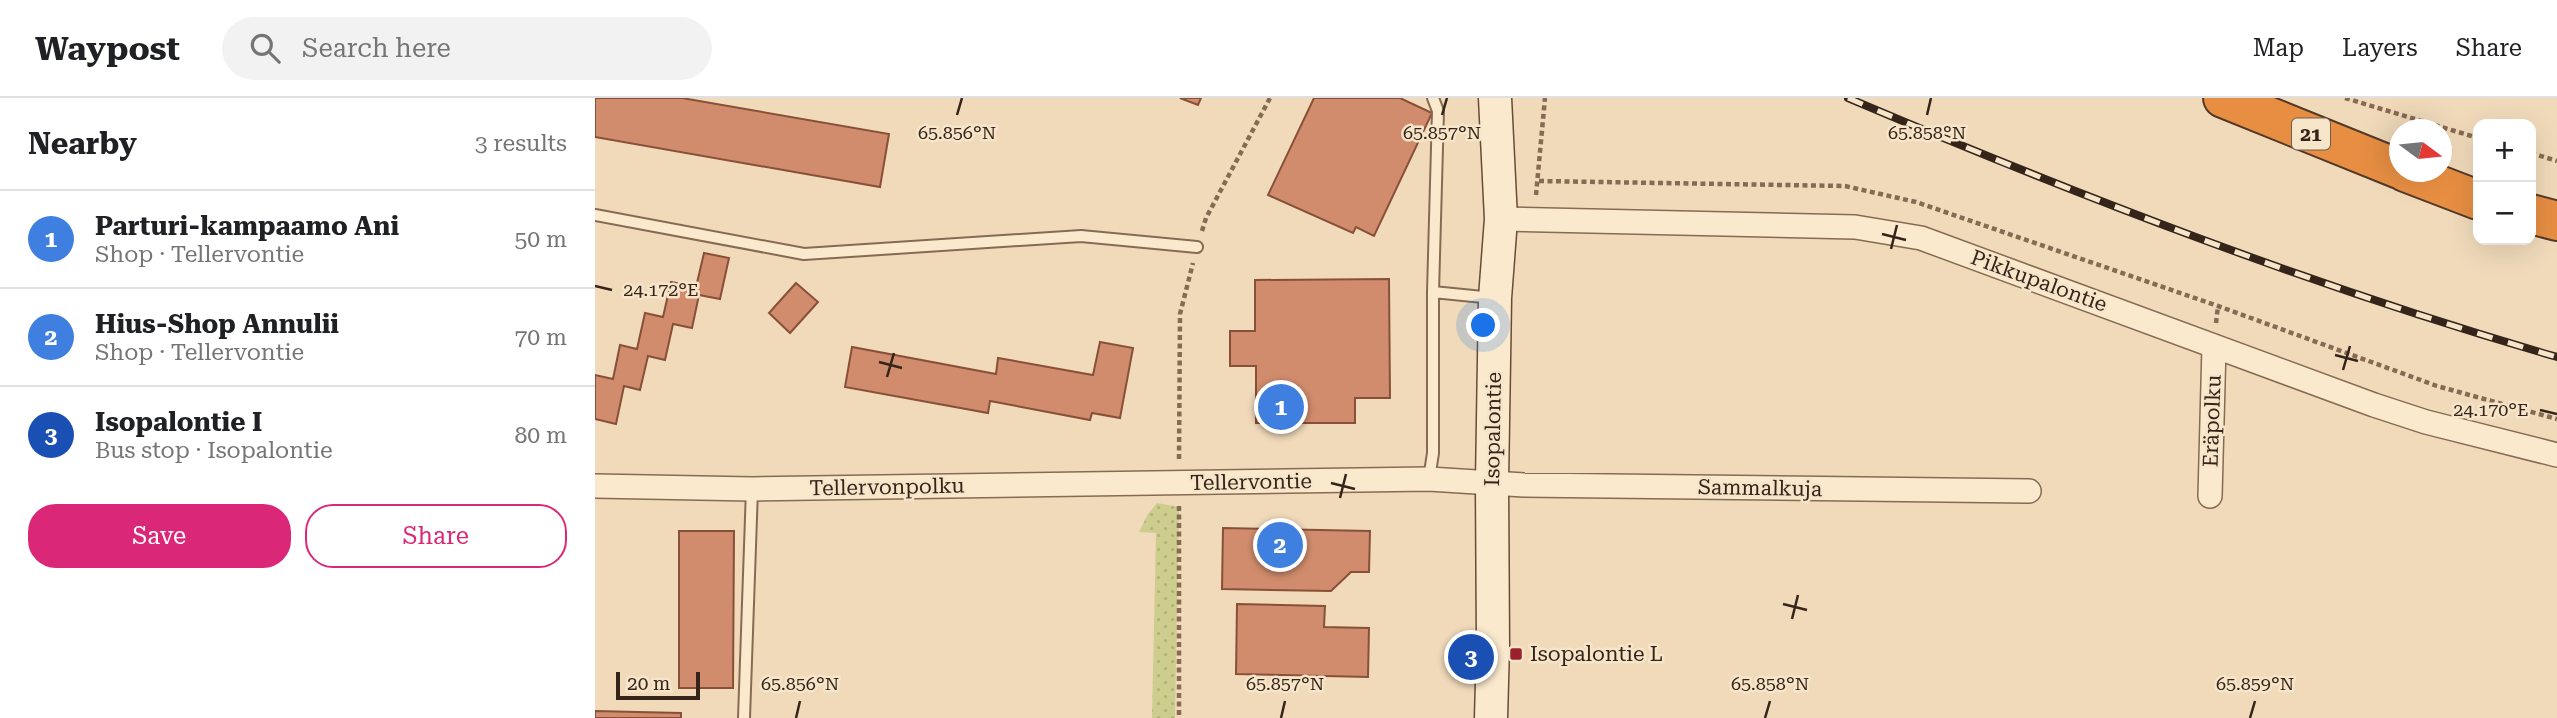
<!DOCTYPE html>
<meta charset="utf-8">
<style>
:root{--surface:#fff;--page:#f2f2f2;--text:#202124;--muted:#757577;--line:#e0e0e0;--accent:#db2777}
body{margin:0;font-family:"Roboto Serif",serif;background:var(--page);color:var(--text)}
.controls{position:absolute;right:21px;top:21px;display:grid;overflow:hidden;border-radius:14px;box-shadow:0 7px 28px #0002}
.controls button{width:63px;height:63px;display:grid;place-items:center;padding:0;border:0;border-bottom:2px solid var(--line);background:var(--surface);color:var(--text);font:35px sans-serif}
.compass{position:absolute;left:1794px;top:21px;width:63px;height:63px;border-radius:50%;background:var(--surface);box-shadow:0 7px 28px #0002;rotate:105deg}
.scale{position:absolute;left:21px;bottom:18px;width:84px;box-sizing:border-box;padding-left:7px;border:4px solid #35241a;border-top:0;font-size:19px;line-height:24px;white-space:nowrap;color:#35241a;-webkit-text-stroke:5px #f7e5ca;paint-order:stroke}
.you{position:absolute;left:889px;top:228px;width:24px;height:24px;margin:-18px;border:5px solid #fff;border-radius:50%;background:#1a73e8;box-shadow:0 0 0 10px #1a73e833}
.badge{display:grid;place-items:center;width:46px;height:46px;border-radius:50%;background:var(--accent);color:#fff;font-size:23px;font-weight:700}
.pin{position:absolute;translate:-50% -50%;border:4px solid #fff;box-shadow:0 2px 7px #0006}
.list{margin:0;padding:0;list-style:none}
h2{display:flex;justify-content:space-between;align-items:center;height:91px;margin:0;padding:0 28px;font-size:30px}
h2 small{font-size:23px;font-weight:400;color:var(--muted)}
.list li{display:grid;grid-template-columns:46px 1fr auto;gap:21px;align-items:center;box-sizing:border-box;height:98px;padding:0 28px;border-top:2px solid var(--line)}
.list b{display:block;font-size:26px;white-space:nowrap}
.list p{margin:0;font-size:23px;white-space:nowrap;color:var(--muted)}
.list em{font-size:23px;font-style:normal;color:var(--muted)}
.actions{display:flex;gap:14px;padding:21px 28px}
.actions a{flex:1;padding:16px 0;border:2px solid var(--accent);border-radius:28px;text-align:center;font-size:24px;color:var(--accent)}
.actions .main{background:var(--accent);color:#fff}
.icon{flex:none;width:38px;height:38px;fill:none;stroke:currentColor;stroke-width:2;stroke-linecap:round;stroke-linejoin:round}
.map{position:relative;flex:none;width:1962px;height:620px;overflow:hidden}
header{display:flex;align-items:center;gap:42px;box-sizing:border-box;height:98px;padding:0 35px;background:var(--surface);border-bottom:2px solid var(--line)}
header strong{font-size:33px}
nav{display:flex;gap:38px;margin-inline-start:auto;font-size:24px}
.search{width:490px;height:63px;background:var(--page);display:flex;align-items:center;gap:18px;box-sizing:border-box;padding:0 24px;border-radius:38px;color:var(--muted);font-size:26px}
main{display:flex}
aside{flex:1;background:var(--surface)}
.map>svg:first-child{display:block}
</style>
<header>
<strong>Waypost</strong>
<div class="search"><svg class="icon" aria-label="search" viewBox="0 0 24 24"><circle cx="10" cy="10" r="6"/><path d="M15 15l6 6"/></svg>Search here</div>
<nav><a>Map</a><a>Layers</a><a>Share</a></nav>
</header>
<main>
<aside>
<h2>Nearby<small>3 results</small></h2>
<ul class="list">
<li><span class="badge" style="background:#3f7fe0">1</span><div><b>Parturi-kampaamo Ani</b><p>Shop · Tellervontie</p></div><em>50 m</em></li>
<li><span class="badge" style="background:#3f7fe0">2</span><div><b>Hius-Shop Annulii</b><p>Shop · Tellervontie</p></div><em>70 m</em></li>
<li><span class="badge" style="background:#1a4fb4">3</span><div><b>Isopalontie I</b><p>Bus stop · Isopalontie</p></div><em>80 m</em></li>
</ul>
<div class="actions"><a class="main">Save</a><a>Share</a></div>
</aside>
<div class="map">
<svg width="1962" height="620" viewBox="0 0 1962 620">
<defs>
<pattern id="grass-dots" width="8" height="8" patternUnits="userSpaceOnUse" patternTransform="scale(1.75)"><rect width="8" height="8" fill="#cdce8e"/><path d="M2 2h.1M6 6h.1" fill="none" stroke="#b1b17a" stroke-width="1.8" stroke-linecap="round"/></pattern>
</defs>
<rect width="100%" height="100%" fill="#f0daba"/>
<path fill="url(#grass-dots)" d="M562,405L584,409L580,620H557L561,435L544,434L553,416Z"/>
<path fill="#d18c6d" stroke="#885038" stroke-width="2" d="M0,0H87L294,36L285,89L0,39Z
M585,0H606L603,7Z
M719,0H805L837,15L779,138L761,129L758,135L673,97Z
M109,155L134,160L125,201L104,197L97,230L78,226L70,262L53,258L45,292L29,288L21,326L0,321V277L18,281L25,247L42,251L50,215L68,219L76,184L101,189Z
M794,181L795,300H760V325H661V268H635V233H660V182Z
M201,185L223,204L195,235L174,215Z
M505,244L538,250L525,320L497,315L495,322L395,303L393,315L250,289L257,249L401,276L403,260L498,277Z
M628,430L775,433L774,474H756L736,493L627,491Z
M84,433H139L138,590H84Z
M642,506L730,508L729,529L774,530L773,579L641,576Z
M0,613L86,615V620H0Z"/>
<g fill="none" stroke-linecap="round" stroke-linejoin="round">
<g stroke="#876a53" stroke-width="14">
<path id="lane" d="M0,117L209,156L486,138L602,149
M838,194L898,200
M834,381L838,355V194L843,13L838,0
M149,620L157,391"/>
</g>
<g stroke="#876a53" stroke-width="26">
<path id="street" d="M906,121L1260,129L1326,140L1779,307L1831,324L1962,357
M0,388L157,391L834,381L929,387L1434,393
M1615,398L1619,248"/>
</g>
<g stroke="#694b37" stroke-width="35">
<path id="secondary" d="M896,620L898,548L897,384L900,200L906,121L900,0"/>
</g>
<g stroke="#543929" stroke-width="42">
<path id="highway" d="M1628,0L1804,71
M1810,74L1883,102
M1936,116L1962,123"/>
</g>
<path stroke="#876a53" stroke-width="4.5" stroke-dasharray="5 3.5" stroke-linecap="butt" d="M1750,0L1883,40
M1936,55L1962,63
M944,83L1250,88L1321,104L1623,208L1842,288L1962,321
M941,97L950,0
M607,133L611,120L675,0
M1621,225L1623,208
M584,361L585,216L598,165
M584,408V620"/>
<use href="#lane" stroke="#fbe9cd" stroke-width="10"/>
<use href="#street" stroke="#fbe9cd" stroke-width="23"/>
<use href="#secondary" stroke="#fbe9cd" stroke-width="32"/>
<use href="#highway" stroke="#e78e43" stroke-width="38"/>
<g stroke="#35241a" stroke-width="8">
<path id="rail" d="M1253,0C1484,98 1720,189 1962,259"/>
</g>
<use href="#rail" stroke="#f7e5ca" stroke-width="5" stroke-dasharray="16" stroke-linecap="butt"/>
</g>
<path fill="none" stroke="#35241a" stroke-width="2.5" d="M362,17L367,0M847,17L852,0M1332,17L1336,0M1287,136L1311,142M1296,151L1302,127M0,188L17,192M1740,257L1763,263M284,264L307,270M1748,272L1755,248M292,279L299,255M1945,312L1962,316M736,385L760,391M745,400L751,376M1188,506L1212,512M1197,521L1203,497M201,620L205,603M686,620L690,603M1170,620L1175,603M1655,620L1660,603"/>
<rect fill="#9a202d" stroke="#f7e5ca" stroke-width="2.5" x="914" y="549" width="14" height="14" rx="3.5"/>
<g text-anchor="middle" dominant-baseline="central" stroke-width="5" stroke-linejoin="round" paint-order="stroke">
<rect fill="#f7e5ca" stroke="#6f5e4f" stroke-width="2" x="1697" y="20.5" width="38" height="31" rx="5"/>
<g font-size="19" font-weight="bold" fill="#35241a">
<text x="1716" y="36">21</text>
</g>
<g font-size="21" fill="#35241a" stroke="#f7e5ca">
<text transform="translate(1444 183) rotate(20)">Pikkupalontie</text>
<text transform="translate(1617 323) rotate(-88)">Eräpolku</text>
<text transform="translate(898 331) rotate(-89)">Isopalontie</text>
<text transform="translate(656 384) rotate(-1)">Tellervontie</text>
<text transform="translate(292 389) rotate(-1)">Tellervonpolku</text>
<text transform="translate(1165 390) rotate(1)">Sammalkuja</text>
</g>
<g font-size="21" fill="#35241a" stroke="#f7e5ca" text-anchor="start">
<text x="935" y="556">Isopalontie L</text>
</g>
</g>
<g font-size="18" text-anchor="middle" fill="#35241a" stroke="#f7e5ca" stroke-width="5" stroke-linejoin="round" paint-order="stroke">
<text x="362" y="41">65.856°N</text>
<text x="847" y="41">65.857°N</text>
<text x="1332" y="41">65.858°N</text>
<text x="66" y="198">24.172°E</text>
<text x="1896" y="318">24.170°E</text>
<text x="205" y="592">65.856°N</text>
<text x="690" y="592">65.857°N</text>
<text x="1175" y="592">65.858°N</text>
<text x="1660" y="592">65.859°N</text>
</g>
</svg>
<div class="controls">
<button>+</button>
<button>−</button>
</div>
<svg class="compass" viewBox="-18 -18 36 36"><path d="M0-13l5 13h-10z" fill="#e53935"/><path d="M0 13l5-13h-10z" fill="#757577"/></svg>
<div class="scale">20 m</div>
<div class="you"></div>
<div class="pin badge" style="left:686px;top:309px;background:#3f7fe0">1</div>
<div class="pin badge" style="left:685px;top:447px;background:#3f7fe0">2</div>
<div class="pin badge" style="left:876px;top:559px;background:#1a4fb4">3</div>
</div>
</main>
